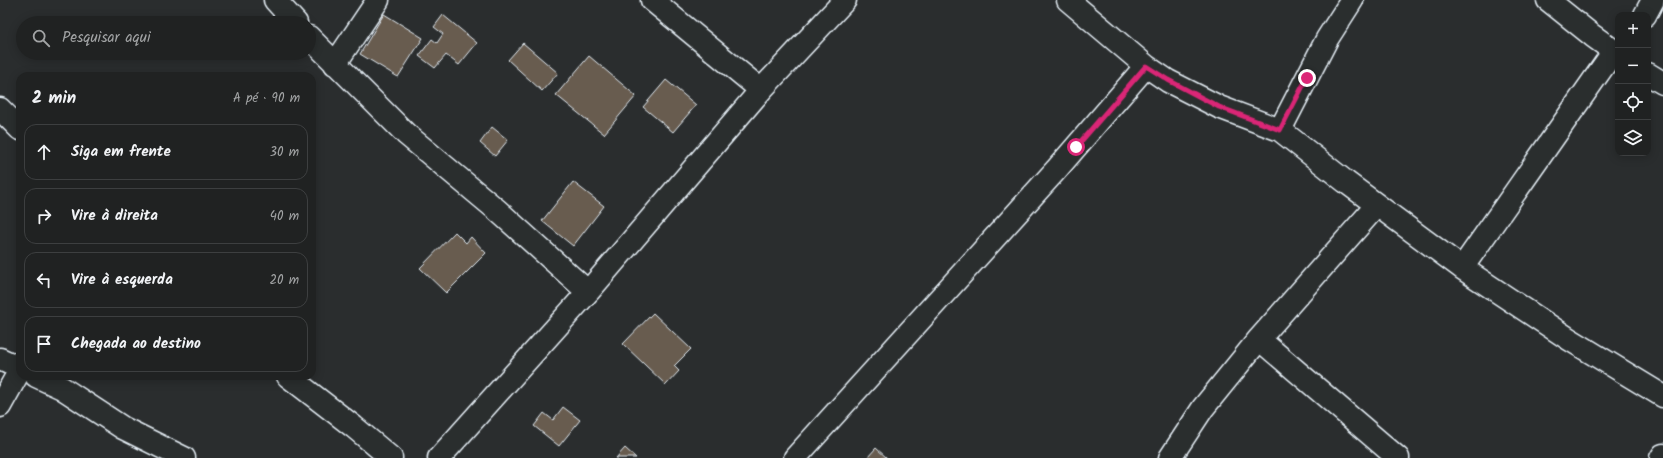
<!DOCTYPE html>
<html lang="pt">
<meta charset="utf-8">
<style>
:root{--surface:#202222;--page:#282a2a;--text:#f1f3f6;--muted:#a2a4a5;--line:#3d3f40}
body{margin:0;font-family:Kalam,sans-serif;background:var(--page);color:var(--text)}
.controls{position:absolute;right:12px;top:12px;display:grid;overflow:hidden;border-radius:8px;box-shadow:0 2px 10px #0003}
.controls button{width:36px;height:36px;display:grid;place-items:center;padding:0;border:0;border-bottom:1px solid var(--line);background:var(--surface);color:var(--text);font:20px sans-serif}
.stop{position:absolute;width:12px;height:12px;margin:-9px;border:3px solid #db2777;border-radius:50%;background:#fff}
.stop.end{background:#db2777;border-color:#fff;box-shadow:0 1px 4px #0008}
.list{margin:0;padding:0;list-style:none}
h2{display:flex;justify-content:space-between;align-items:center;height:52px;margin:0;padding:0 16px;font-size:17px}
h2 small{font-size:13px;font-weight:400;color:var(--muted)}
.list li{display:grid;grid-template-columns:26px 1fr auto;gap:12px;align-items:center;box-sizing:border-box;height:56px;margin:0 8px 8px;padding:0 8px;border:1px solid var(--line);border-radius:12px}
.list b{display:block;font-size:15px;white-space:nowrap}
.list em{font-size:13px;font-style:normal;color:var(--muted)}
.icon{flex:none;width:22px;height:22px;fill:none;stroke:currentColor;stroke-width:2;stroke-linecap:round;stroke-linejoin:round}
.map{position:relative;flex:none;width:1663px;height:458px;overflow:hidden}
.search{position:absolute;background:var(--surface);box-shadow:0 2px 10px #0003;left:16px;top:16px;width:300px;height:44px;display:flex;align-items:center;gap:10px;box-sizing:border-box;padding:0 14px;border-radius:22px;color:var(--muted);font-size:15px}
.panel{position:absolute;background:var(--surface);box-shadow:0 2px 10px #0003;left:16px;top:72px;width:300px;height:308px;border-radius:12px}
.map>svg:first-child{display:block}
</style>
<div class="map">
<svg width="1663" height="458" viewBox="0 0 1663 458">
<rect width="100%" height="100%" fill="#2a2d2e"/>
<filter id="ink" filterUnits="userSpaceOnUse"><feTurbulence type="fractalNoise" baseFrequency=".025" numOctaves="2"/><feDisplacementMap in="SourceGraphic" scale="8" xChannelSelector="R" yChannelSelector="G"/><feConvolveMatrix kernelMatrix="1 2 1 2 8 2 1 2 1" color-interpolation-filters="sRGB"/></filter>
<g filter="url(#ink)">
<path fill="#685b4f" stroke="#e8f1f8" d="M384,14L423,38L398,77L360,54Z
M443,15L477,43L459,65L446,55L435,68L419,56L432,39L437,43L443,34L434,27Z
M523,43L558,73L542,91L508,60Z
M589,56L636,96L604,134L556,95Z
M666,80L696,105L673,132L643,107Z
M492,127L508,140L495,156L480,143Z
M573,182L604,206L573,246L542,221Z
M455,232L466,243L471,237L486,253L446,293L420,268Z
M653,313L691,349L674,366L679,371L666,385L623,344Z
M563,407L580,420L559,446L534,426L544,413L553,420Z
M625,448L636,458H616Z
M876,448L887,458H867Z"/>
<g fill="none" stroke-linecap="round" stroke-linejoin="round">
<g stroke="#e8f1f8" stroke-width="25">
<path id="minor" d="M275,0L296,23
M652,0L761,90
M1068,0L1146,66L1168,81L1219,107L1280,130L1346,182L1462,268L1569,339L1663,396
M1548,0L1593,36L1618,54
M1645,15L1653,0
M309,37L406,134L497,210L588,292
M335,64L378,0
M1648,74L1663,83
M0,109L20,129
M1280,130L1327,39L1352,0
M1462,268L1614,51
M1259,339L1398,458
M0,359L20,368
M36,376L62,388L123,428L184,458
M288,376L354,427L391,458
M0,406L20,370
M439,458L588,292L761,90L845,0
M795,458L1056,170L1146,66
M1170,458L1203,408L1259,339L1377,205
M1661,458L1663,455"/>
</g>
<use href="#minor" stroke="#2a2d2e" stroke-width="22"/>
</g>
</g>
<g fill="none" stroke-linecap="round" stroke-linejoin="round" filter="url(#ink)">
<path stroke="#db2777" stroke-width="5" d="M1076,147L1146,66L1168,80L1219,107L1280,130L1307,78"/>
</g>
</svg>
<div class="controls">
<button>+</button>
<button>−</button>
<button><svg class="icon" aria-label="locate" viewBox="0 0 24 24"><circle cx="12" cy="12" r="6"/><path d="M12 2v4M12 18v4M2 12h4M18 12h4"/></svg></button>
<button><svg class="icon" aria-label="layers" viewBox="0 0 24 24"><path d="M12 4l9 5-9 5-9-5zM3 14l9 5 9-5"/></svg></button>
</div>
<div class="stop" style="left:1076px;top:147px"></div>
<div class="stop end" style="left:1307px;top:78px"></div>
<div class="search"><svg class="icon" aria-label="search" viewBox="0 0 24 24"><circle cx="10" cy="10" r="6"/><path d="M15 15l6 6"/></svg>Pesquisar aqui</div>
<section class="panel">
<h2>2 min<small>A pé · 90 m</small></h2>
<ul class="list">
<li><svg class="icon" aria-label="ahead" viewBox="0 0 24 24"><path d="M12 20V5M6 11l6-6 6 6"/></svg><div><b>Siga em frente</b></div><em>30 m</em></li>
<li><svg class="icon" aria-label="right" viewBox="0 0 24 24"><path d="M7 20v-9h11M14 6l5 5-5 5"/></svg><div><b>Vire à direita</b></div><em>40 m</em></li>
<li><svg class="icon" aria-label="left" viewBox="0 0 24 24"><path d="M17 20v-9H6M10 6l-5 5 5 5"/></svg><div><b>Vire à esquerda</b></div><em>20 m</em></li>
<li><svg class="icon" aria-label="arrive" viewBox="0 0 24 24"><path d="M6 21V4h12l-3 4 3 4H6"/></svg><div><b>Chegada ao destino</b></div></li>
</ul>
</section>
</div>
